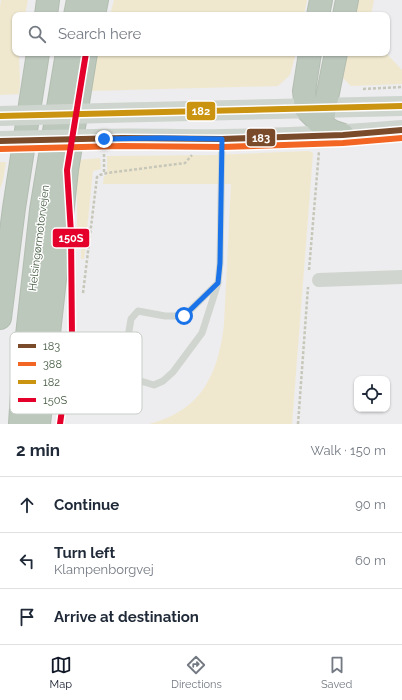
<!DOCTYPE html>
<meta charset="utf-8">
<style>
:root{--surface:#fff;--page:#f2f2f3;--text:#1f2937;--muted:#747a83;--line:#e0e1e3;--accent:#111827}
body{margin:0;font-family:Raleway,sans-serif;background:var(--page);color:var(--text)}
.controls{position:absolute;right:12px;bottom:12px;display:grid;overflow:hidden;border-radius:8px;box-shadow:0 1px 3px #0004}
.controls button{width:36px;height:36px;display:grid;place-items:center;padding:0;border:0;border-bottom:1px solid var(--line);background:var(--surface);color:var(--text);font:20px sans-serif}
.stop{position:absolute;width:12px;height:12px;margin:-9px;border:3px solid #1a73e8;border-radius:50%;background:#fff}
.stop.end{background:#1a73e8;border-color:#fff;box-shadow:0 1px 4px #0008}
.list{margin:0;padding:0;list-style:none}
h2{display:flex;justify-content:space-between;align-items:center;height:52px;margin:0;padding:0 16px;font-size:17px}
h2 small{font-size:13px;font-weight:400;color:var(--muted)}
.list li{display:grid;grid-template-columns:26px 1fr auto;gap:12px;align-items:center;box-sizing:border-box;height:56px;padding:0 16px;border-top:1px solid var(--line)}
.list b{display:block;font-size:15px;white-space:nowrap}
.list p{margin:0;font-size:13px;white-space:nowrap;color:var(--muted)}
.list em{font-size:13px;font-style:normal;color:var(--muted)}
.icon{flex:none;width:22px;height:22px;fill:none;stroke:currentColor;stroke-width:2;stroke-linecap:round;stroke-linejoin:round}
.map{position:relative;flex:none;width:402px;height:424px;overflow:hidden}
.search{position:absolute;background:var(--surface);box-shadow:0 1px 3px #0004;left:12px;right:12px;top:12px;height:44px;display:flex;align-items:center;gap:10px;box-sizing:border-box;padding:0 14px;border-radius:8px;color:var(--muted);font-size:15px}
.sheet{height:220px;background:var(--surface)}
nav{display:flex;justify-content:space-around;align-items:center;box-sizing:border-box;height:56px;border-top:1px solid var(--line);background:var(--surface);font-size:11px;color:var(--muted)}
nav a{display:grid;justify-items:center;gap:2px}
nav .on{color:var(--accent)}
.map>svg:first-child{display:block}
</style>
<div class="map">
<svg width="402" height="424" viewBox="0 0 402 424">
<rect width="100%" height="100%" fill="#edecee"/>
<path fill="#f0e8ce" d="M1,0H28L25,15H15V53H19L20,84L19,94L0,95V8Z
M114,0H307L304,15H110Z
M354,0H374L371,15H351Z
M98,53H296L290,75L278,86L89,91Z
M343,53H386L402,70V84L351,86L344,79L340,78Z
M309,151L313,153L292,424H149C201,411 218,375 224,325L231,184H103L104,176L107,175V156L216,155Z
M100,158L101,169L93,171L84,259H81L82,228H77V181L78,160Z
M0,162H6L3,180L0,189Z"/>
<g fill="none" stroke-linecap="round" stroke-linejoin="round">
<g stroke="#b2bdb0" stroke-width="24">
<path id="highway" d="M46,15L48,0
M75,15L78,0
M94,15L97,0
M318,15L321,0
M344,15L347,0
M310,53L304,91L306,109L323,126L334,132L343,135
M318,122L324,113L336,53
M0,318L14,208L38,53
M20,424L24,362L41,210L67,53
M39,424L67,170L86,53"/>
</g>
<path stroke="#c6c7b9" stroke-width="2.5" stroke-dasharray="3 2" stroke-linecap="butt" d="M363,89L402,87
M104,154V174
M309,270L319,151
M83,293L97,177L100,175L107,173L185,163L192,155
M298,424L308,287"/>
<path stroke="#d0d5cf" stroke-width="7" d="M218,283L202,333L173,372L163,381L154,385L127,377L123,366L131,319L138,311L165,316H184Z
M218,283L220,263L222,139
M60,424L72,338L71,223"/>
<path stroke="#d0d5cf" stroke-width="14" d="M319,280L402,277"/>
<path stroke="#ced4ce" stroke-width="20" d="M104,113L402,106
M94,139C137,137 180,140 222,139C282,138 342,135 402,130"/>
<use href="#highway" stroke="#bdc8bd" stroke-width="22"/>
<path stroke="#ced4ce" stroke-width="20" d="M0,116L104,113
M0,141L94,139"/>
<g stroke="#fff" stroke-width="9">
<path id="bus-1" d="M0,141L122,138L222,139L343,135L402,130"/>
</g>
<g stroke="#fff" stroke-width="9">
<path id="bus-2" d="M0,149L122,146L222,147L343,143L402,138"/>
</g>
<g stroke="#fff" stroke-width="9">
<path id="bus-3" d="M0,116L402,106"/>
</g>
<g stroke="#fff" stroke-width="9">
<path id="bus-4" d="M60,424L72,338L71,233L67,170L86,53"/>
</g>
<use href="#bus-1" stroke="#7a4b2a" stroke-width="6"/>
<use href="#bus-2" stroke="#f26522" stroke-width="6"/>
<use href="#bus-3" stroke="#ca9310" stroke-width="6"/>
<use href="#bus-4" stroke="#e4002b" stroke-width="6"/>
</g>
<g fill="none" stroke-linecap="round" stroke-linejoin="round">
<path stroke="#1a73e8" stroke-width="5" d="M104,139L160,138L222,139L220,263L218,283L184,316"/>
</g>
<g text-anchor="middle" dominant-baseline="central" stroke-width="3" stroke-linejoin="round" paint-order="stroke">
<g font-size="11" fill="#455b42" stroke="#fff">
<text transform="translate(39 238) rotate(-83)">Helsingørmotorvejen</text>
</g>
</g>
<rect x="10" y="332" width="132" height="82" rx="6" fill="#fff" stroke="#c7cec6" stroke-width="1"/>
<rect x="18" y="344" width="18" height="4" fill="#7a4b2a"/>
<rect x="18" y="362" width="18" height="4" fill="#f26522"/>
<rect x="18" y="380" width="18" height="4" fill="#ca9310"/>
<rect x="18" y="398" width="18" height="4" fill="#e4002b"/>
<g font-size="11" fill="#455b42">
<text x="43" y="350">183</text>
<text x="43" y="368">388</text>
<text x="43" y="386">182</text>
<text x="43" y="404">150S</text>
</g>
<g stroke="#fff" stroke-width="1.5">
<rect x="186" y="101" width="30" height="20" rx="4" fill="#ca9310"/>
<rect x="246" y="128" width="30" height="19" rx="4" fill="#7a4b2a"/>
<rect x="52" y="228" width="38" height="20" rx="4" fill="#e4002b"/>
</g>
<g font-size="11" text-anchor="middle" font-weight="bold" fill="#fff">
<text x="201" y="115">182</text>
<text x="261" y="142">183</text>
<text x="71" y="242">150S</text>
</g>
</svg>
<div class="controls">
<button><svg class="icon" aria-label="locate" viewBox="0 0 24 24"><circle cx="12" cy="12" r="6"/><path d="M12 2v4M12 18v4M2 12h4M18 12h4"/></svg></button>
</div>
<div class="stop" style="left:184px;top:316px"></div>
<div class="stop end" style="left:104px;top:139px"></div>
<div class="search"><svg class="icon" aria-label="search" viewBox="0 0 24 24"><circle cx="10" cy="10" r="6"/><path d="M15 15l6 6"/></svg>Search here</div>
</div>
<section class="sheet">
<h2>2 min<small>Walk · 150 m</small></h2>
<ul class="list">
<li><svg class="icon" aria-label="ahead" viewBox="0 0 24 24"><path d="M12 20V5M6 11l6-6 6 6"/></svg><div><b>Continue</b></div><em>90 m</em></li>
<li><svg class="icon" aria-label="left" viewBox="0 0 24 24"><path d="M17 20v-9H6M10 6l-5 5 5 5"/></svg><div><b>Turn left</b><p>Klampenborgvej</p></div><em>60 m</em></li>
<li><svg class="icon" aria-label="arrive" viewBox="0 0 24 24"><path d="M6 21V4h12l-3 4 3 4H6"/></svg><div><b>Arrive at destination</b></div></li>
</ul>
</section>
<nav>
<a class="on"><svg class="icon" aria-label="map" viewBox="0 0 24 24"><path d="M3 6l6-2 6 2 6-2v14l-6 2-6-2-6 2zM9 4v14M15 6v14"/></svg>Map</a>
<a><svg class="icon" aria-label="directions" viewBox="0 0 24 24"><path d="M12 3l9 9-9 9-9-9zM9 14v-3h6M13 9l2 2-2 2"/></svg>Directions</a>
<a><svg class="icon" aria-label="saved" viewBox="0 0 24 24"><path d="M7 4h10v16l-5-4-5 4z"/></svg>Saved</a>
</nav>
